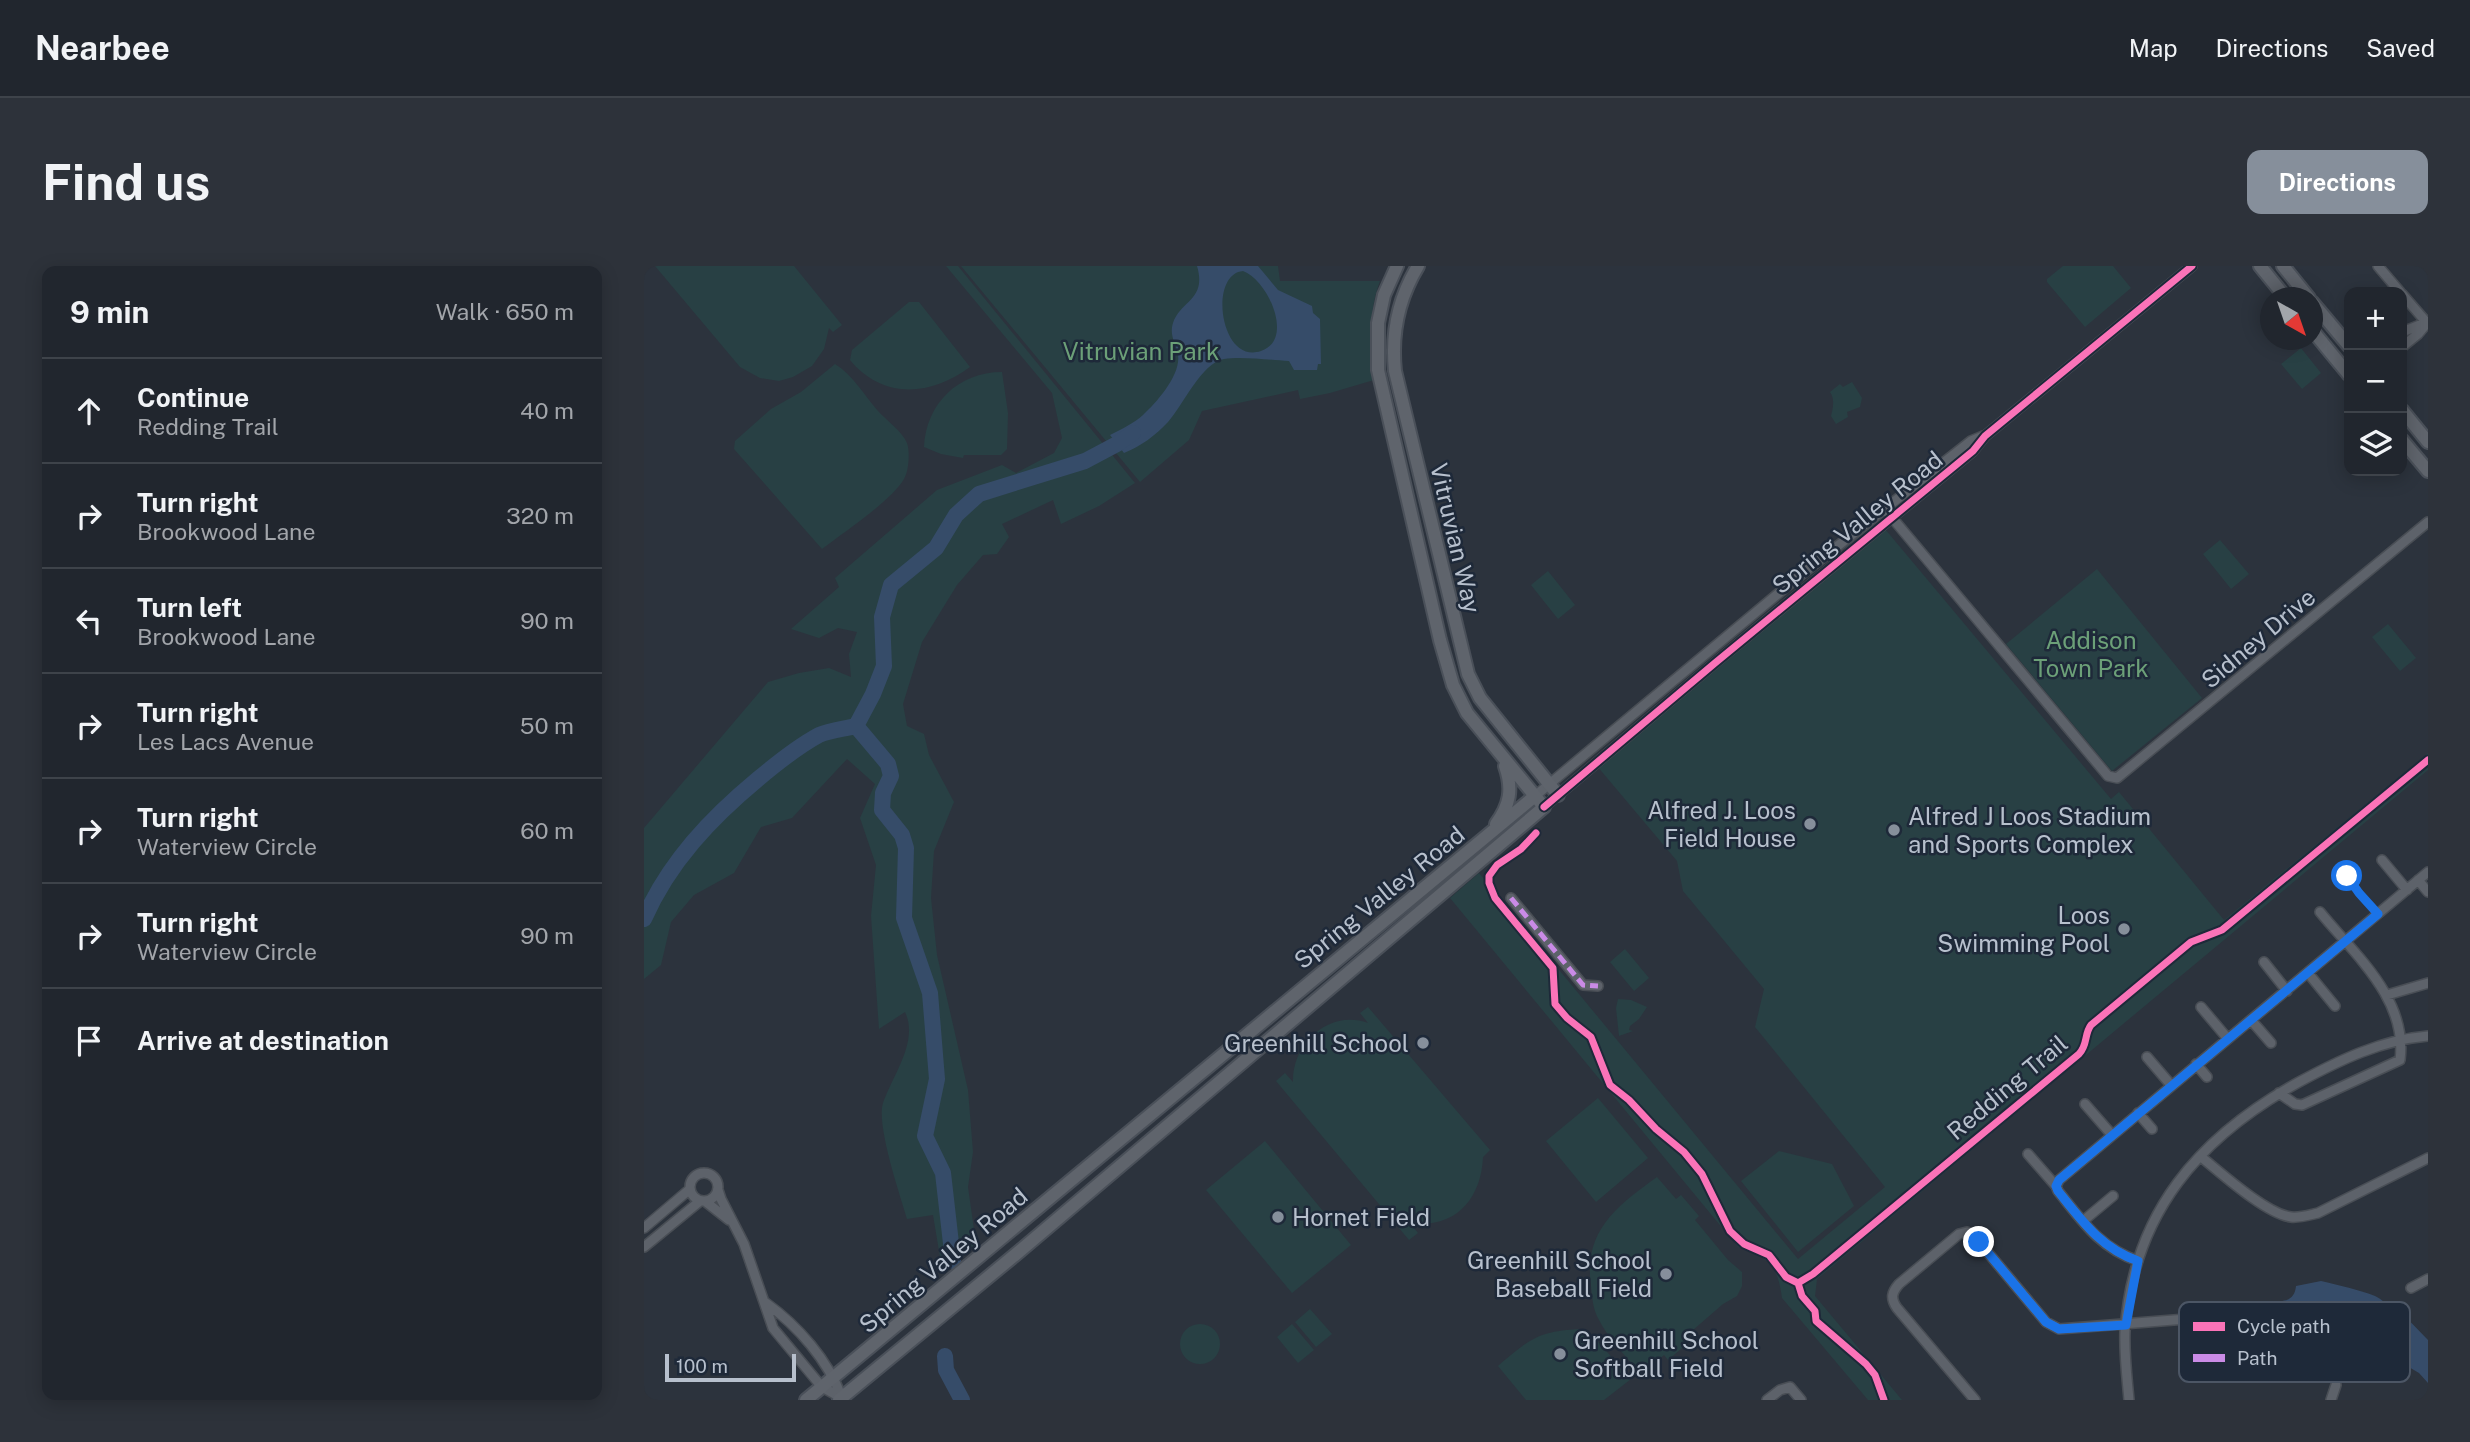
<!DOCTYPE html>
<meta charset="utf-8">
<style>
:root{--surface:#21262e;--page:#2d323a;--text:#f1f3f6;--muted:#a2a5aa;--line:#3e434a;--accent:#868f9b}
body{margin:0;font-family:"Public Sans",sans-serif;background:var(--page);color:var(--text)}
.controls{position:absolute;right:21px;top:21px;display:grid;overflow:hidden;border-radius:14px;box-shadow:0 4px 18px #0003}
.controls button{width:63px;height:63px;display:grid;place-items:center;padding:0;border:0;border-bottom:2px solid var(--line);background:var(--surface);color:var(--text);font:35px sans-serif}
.compass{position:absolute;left:1616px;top:21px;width:63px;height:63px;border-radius:50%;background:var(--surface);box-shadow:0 4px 18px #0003;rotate:140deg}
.scale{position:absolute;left:21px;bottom:18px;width:131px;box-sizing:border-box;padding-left:7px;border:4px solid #b7c0cd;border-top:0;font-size:19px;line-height:24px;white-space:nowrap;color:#b7c0cd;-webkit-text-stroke:5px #1e2939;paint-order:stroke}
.stop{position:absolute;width:21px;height:21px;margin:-16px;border:5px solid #1a73e8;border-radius:50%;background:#fff}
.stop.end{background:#1a73e8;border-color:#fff;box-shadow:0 2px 7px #0008}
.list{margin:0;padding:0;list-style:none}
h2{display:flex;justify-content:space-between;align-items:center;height:91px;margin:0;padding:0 28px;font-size:30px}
h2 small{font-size:23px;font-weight:400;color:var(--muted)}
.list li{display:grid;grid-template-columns:46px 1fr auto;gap:21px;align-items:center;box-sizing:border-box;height:105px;padding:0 28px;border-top:2px solid var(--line)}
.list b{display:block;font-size:26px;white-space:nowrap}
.list p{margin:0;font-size:23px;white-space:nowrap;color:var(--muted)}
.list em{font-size:23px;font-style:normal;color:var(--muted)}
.icon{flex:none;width:38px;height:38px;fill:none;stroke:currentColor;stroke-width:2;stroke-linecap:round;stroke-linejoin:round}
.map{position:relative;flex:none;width:1784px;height:1134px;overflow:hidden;border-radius:14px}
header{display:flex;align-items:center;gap:42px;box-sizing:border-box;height:98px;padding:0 35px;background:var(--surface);border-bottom:2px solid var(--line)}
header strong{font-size:33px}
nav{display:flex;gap:38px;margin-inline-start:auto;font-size:24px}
.intro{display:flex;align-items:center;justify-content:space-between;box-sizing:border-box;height:168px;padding:0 42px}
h1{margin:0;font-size:49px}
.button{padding:18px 32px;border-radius:14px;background:var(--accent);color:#fff;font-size:24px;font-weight:700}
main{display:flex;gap:42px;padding:0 42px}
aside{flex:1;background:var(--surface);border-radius:14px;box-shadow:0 4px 18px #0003}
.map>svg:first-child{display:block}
</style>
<header>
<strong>Nearbee</strong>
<nav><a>Map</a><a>Directions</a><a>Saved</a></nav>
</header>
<div class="intro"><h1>Find us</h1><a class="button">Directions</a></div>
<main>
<aside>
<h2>9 min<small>Walk · 650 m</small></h2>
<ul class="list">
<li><svg class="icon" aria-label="ahead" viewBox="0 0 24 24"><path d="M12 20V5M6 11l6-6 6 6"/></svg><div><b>Continue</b><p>Redding Trail</p></div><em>40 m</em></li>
<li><svg class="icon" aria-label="right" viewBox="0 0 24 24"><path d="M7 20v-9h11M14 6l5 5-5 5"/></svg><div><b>Turn right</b><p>Brookwood Lane</p></div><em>320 m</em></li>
<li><svg class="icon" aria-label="left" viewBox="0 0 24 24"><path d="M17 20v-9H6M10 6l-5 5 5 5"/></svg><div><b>Turn left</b><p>Brookwood Lane</p></div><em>90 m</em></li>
<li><svg class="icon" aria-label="right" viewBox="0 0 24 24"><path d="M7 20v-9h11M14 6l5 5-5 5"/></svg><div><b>Turn right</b><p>Les Lacs Avenue</p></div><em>50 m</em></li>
<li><svg class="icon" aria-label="right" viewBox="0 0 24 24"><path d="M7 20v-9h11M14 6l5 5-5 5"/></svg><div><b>Turn right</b><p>Waterview Circle</p></div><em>60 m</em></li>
<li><svg class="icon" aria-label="right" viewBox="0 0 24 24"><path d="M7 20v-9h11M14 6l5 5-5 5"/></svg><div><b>Turn right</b><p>Waterview Circle</p></div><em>90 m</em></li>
<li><svg class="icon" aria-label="arrive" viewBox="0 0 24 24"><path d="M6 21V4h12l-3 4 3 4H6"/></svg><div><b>Arrive at destination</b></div></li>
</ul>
</aside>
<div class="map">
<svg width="1784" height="1134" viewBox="0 0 1784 1134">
<rect width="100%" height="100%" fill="#2c333d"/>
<path fill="#284044" d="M11,0H150L198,59L189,66L185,62L180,83L168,100L149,111L135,115L116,112L96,101Z
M302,0H314L491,217L455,240L417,258L409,234L358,258L365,271L353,288L339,289L313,319L278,376L259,438L263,460L280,468L285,489L310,536L290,585L287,632L293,689L324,824L329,886L324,921L332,978L298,1003L289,949L263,953C256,929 232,859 239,837C249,809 275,775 261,746L235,763L227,650L232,599L216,552L231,518L203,493L148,552L117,561L90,607L50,629L27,656L17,699L0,713V562L124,416L155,407L185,402L207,411L205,388L213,366L194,362L175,372L147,363L195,321L191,312L293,224L358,199L372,207L410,187L418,172L408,127Z
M317,0H634L636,15H736C724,46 726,81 730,114L686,127L656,133L654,124L558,145L545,174L496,216Z
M1419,0H1469L1487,22L1441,61L1403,16V13Z
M265,36H275L326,101C287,130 239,134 206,94L208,84Z
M1657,82L1677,107L1658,123L1637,98Z
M191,98C209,109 220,129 234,145C242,154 258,165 263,177C266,185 265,205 260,213C246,236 200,266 178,283L90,183L91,175L127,143L157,126Z
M358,106L364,147L363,183L357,189H320L319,192L297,188L280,181C282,138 314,106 358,106Z
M1208,116L1218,132L1216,141L1203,146L1204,151L1192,158L1187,150C1189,142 1191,133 1186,126L1196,118L1199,121Z
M1241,263L1467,533L1475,526L1580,654L1784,487V504L1173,1013L1171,1030L1258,1134H1224L1138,1032C1133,997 1125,993 1094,981L806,632L835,607L1154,993L1241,921L1111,761L1120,723L1039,625L1033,595L953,500Z
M1576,274L1605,308L1587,323L1559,288Z
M1453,303L1558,432L1468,505L1362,378Z
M904,305L931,339L914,353L887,319Z
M1744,358L1772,392L1756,405L1728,371Z
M981,683L1005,712L990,725L966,696Z
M974,733L987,734L1003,741L995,753L986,760L985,764L989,765L975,770L972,742Z
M724,741L846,884L839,891C837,934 811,963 766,957L774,967L765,974L632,815L641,807L649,816C648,777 686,743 724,757L716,747Z
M954,832L1004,892L952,936L902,875Z
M621,875L707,979L648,1027L562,924Z
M1135,885L1188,898L1210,940L1154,986L1097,915Z
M1013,911L1032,933L1037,929L1055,950L1051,954L1084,994L1098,1006V1020L1093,1030L1079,1038L1041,1071L1045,1076L1024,1094L1020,1089L997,1109C983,1091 964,1073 954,1052C949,1043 948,1031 947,1020C939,965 973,940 1013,911Z
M666,1043L688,1068L672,1081L651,1056Z
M648,1058L670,1084L654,1097L633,1071Z
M536 1078a20 20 0 1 1 40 0a20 20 0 1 1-40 0Z
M937,1063L948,1069L987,1113L960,1134H882L854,1100C886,1073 894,1065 937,1063Z"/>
<path fill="#364c69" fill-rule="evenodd" d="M553,0H614L634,24L668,40L669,47L676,53L677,98H674L673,104H650L645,95C626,94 597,90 580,93C558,96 538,141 524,156C511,170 497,180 480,187L466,169C478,163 490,157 499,149C513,136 537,109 534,89C532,77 525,70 529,57C537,34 563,34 553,0ZM599,5C624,14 651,74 617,85C576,99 564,8 599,5Z
M1677,1015C1694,1019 1716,1024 1731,1030C1739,1034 1742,1039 1751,1040L1784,1074V1117L1775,1107L1748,1091L1723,1086L1691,1085L1684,1082H1676L1666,1078L1657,1079L1644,1075L1635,1060L1636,1035C1646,1035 1651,1030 1652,1020Z"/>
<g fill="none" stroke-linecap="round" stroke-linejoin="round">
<path stroke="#364c69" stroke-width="16" d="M212,460L244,498L247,510L239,527L238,544L258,569L262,582L260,652L286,727L293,813L281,870L299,907L309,995
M0,653C25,596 67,552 114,513C133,497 153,481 175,469C186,464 200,463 212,460L229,428L240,400L238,351L247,319L292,282L312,249L335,228L441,195L473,178L489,167
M301,1090L302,1104L318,1134"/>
<g stroke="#494e55" stroke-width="12">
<path id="minor" d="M1734,0L1756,26
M1758,28L1784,58
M1758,66L1781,57
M1758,81L1774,68L1784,56
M1240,242L1464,510L1473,512L1784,256
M891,530L1153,312L1327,175L1339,170
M900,541L1071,397L1329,185L1341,170L1548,0
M1738,594L1763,624
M1774,614L1784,626
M867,632L939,719L954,720
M1620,696L1643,725
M1664,707L1691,740
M1743,729L1784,717
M1557,741L1584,773
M1607,754L1627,777
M1503,791L1527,819
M1552,798L1563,811
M1635,827L1651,838L1658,839L1756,794C1764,733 1711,689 1676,646
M1441,838L1468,869
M1494,847L1508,863
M1384,888L1412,920
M1556,890C1576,906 1622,948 1647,951C1656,952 1665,949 1674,947L1784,892
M46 921a14 14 0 1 1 28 0a14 14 0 1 1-28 0Z
M74,924L77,933L100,978L129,1062L178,1121L198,1132
M62,936L85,954
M1439,955L1469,930
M0,962L46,923
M0,981L56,935
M1494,995C1456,982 1439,956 1414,925L1412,920L1415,914L1784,606
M1767,1022L1784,1013
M122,1037C154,1060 184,1094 198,1132
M1123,1134L1136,1124L1146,1121L1157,1134
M1331,1134L1253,1042C1246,1032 1248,1026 1255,1018L1315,968L1323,966L1330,970L1402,1056L1415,1063L1606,1048
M1485,1134C1483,1111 1480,1088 1481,1065C1489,947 1555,871 1655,816C1696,794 1737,774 1784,770
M1687,1134L1692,1119"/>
</g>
<g stroke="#4a5059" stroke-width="16">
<path id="major" d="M774,0C754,33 747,67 751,105L824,408L836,432L914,529
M1616,0L1642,32
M1639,0L1665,32
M1668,36L1705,80
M1668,64L1705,109
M1758,144L1784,176
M1758,174L1784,205
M852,558C866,539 869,523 861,500
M162,1134L891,530
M195,1134L371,989L900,541L823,447L809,419L796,374L734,104V57L740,29L753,0"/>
</g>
<use href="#minor" stroke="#5d626a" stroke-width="9"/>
<use href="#major" stroke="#5f646c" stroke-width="12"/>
<path stroke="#ca8be6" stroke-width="5" stroke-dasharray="10 5" stroke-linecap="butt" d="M867,632L939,719L954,720"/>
<g stroke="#1e2939" stroke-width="11">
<path id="cycleway" d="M900,541L1071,397L1329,185L1341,170L1548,0
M892,567L877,583L853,599L845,610V617L851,632L909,702L911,738L923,752L947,771L966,819L985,834L1012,863L1040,886L1058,908L1086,965L1100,978L1125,989L1142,1011L1154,1017L1158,1030L1171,1045L1172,1055L1222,1098L1231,1109L1240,1134
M1154,1017L1169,1008L1435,788C1444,779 1440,768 1447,759L1547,676L1578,664L1784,494"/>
</g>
<use href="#cycleway" stroke="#fb73b8" stroke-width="7"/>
</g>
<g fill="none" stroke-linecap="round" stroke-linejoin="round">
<path stroke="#1a73e8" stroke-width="9" d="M1335,976L1402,1056L1415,1063L1482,1059L1494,995C1457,982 1438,955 1414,925L1412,920L1415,914L1734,648L1715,627L1703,610"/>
</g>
<g fill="#868f9b" stroke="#1e2939" stroke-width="2.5">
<circle cx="1166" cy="558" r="7"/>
<circle cx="1250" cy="564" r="7"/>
<circle cx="1480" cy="663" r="7"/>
<circle cx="779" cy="777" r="7"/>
<circle cx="634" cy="951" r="7"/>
<circle cx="1022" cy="1008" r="7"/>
<circle cx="916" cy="1088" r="7"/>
</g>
<g text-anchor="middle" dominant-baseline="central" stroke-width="5" stroke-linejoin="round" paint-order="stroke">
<g font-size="24" fill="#6ca078" stroke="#1e2939">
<text x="497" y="85">Vitruvian Park</text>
<text x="1447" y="374">Addison<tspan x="1447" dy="28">Town Park</tspan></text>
</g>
<g font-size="24" fill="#b7c0cd" stroke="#1e2939">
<text transform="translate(1213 256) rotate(-39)">Spring Valley Road</text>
<text transform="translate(812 272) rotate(77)">Vitruvian Way</text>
<text transform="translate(1614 372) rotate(-40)">Sidney Drive</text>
<text transform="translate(735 631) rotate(-39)">Spring Valley Road</text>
<text transform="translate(1363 821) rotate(-40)">Redding Trail</text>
<text transform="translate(299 994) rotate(-40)">Spring Valley Road</text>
</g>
<g font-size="24" fill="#b7c0cd" stroke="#1e2939" text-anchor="end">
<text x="1152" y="544">Alfred J. Loos<tspan x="1152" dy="28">Field House</tspan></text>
<text x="1264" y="550" text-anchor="start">Alfred J Loos Stadium<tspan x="1264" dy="28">and Sports Complex</tspan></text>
<text x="1466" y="649">Loos<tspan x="1466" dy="28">Swimming Pool</tspan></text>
<text x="765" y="777">Greenhill School</text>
<text x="648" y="951" text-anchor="start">Hornet Field</text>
<text x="1008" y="994">Greenhill School<tspan x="1008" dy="28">Baseball Field</tspan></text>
<text x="930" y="1074" text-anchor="start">Greenhill School<tspan x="930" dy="28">Softball Field</tspan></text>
</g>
</g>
<rect x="1535" y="1036" width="231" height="80" rx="10" fill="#1e2939" stroke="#4c5665" stroke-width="2"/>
<rect x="1549" y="1056" width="32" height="9" fill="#fb73b8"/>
<rect x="1549" y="1088" width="32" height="8" fill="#ca8be6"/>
<g font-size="19" fill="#b7c0cd">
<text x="1593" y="1067">Cycle path</text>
<text x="1593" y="1099">Path</text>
</g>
</svg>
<div class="controls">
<button>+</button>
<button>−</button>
<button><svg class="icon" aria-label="layers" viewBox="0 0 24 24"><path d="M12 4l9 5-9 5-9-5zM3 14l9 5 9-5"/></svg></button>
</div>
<svg class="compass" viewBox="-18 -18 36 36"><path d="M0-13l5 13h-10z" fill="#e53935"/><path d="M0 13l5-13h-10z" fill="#a2a5aa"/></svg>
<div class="scale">100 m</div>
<div class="stop" style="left:1703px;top:610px"></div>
<div class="stop end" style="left:1335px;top:976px"></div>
</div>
</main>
